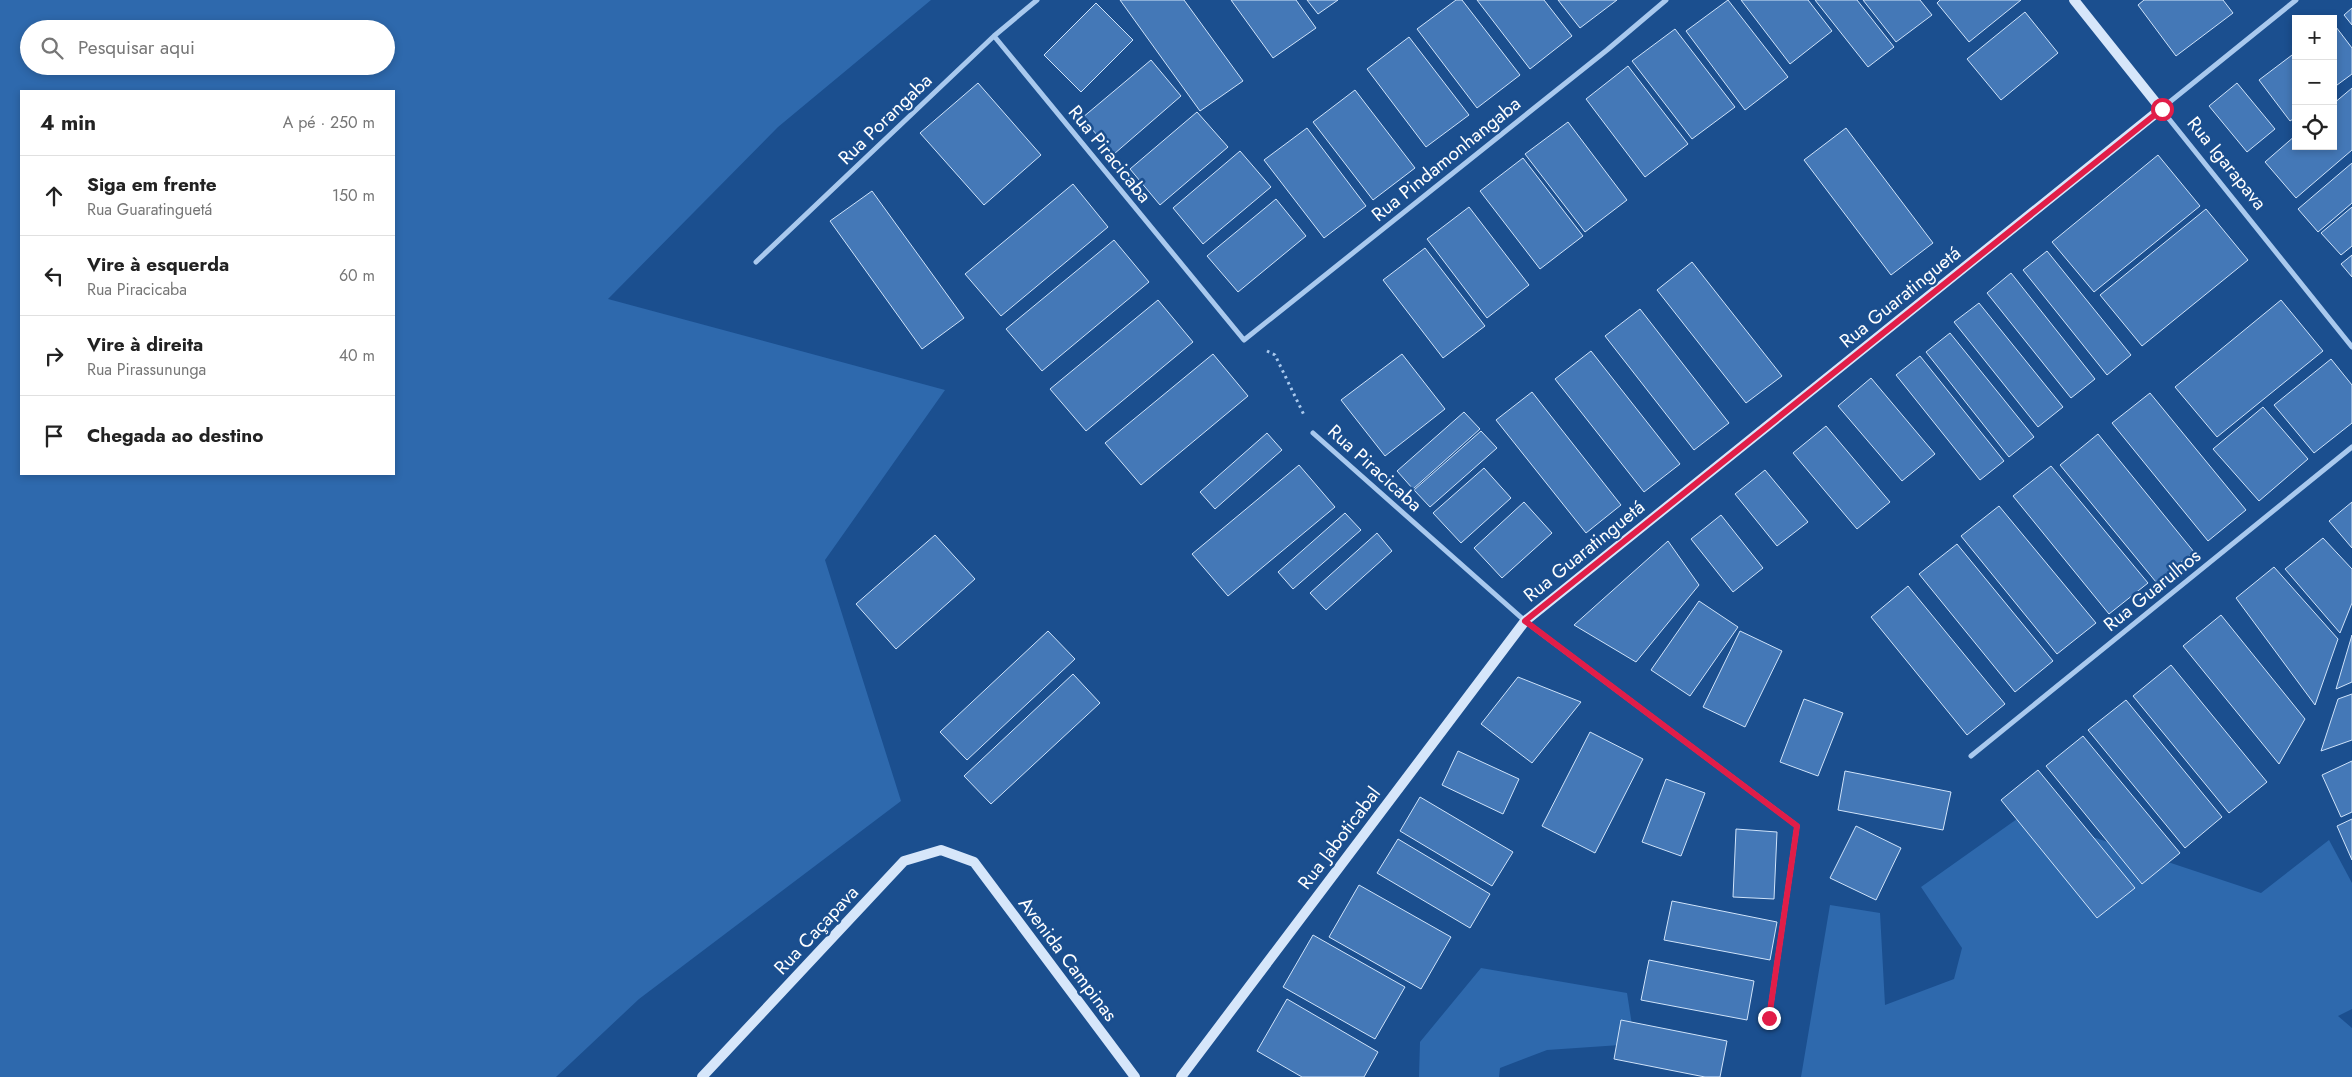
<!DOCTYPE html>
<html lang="pt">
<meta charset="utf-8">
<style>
:root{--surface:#fff;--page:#f6f6f6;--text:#222;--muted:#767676;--line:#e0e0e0}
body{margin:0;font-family:Jost,sans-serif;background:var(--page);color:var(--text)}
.controls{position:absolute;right:15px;top:15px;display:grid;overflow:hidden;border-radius:0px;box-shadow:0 2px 8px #0003}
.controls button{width:45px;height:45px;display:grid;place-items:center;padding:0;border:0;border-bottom:1px solid var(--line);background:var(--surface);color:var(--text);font:25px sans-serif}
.stop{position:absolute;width:15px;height:15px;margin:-11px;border:4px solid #e11d48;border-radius:50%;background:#fff}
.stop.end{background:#e11d48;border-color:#fff;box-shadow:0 1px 5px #0008}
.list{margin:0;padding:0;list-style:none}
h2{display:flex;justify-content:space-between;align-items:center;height:65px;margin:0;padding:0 20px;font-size:21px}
h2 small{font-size:16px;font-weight:400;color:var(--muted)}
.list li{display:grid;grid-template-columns:32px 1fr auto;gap:15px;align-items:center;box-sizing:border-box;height:80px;padding:0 20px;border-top:1px solid var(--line)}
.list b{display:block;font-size:19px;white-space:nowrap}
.list p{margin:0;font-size:16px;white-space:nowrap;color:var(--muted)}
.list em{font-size:16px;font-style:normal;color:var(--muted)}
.icon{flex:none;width:28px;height:28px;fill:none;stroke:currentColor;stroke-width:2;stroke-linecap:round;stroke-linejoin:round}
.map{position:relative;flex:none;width:2352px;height:1077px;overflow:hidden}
.search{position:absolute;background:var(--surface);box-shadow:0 2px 8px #0003;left:20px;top:20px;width:375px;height:55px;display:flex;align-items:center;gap:12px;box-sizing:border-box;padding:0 18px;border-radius:28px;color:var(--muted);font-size:19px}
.panel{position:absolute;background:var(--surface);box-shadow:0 2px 8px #0003;left:20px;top:90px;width:375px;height:385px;border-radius:0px}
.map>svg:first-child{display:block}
</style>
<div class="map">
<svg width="2352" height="1077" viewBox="0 0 2352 1077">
<rect width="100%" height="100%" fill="#1b4f8f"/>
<path fill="#2e69ad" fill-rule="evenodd" d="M0,0H931L778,127L608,299L945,390L825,560L901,801L639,999L556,1077H0ZM29,29H386V66H29ZM21,91H394V474H21Z
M2024,814L2261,893L2329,840L2352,883V1009L2338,1016L2352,1028V1077H1801L1830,905L1880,913L1885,1005L1954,979L1962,948L1921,887Z
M1481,968L1627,993L1635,1044L1547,1050L1500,1068L1499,1077H1419L1420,1042Z"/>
<path fill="#4478b7" stroke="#cfe3fa" d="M1120,0H1184L1243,81L1200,111Z
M1231,0H1296L1316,28L1273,58Z
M1307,0H1338L1318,14Z
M1456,0H1462L1520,75L1477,108L1417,29Z
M1477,0H1544L1572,36L1530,69Z
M1558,0H1617L1580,28Z
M1728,0L1788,77L1745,110L1686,31Z
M1741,0H1808L1832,31L1790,64Z
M1815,0H1857L1894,47L1868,67Z
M1863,0H1920L1932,15L1896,42Z
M1940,0H2021L1969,42L1937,3Z
M2144,0H2223L2233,13L2176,56L2138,5Z
M1096,3L1133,40L1081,92L1044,55Z
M2352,8V25L2344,15Z
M2025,12L2058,53L2001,100L1967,59Z
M2333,23L2352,48V74L2333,88Z
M1675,29L1735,107L1692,139L1632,61Z
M1409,37L1469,115L1426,147L1367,69Z
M2296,52V117L2290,121L2259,80Z
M1151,60L1181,96L1114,154L1082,118Z
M1628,66L1688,144L1645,177L1586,99Z
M978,83L1041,155L984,205L920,133Z
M2237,83L2275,129L2247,152L2209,106Z
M2352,88V150L2296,198L2265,162L2296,135V146H2333V104Z
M1355,90L1415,168L1373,200L1313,122Z
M1197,112L1228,147L1160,205L1130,169Z
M1568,122L1627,200L1585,232L1525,154Z
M1307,128L1366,206L1324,238L1264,160Z
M1846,128L1933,243L1891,275L1804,160Z
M1240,151L1271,187L1203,244L1173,208Z
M2158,155L2200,206L2094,292L2052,242Z
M1523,158L1583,236L1540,269L1480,191Z
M2352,163V203L2318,232L2298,209Z
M1073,184L1108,227L1001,316L965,274Z
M872,191L964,318L922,349L830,221Z
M1276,199L1306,236L1238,292L1207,256Z
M1469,207L1529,285L1487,318L1427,239Z
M2352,207V246L2341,255L2321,233Z
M2206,209L2248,260L2142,346L2100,295Z
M1114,240L1149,282L1042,371L1006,329Z
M1425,248L1485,326L1443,358L1383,280Z
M2047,251L2131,355L2107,375L2023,270Z
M2352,255V277L2341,264Z
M1692,262L1782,376L1746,403L1657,290Z
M2011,273L2095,379L2071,398L1987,293Z
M1158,300L1193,342L1086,431L1050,389Z
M2281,300L2323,351L2217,437L2175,387Z
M1979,303L2063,407L2038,427L1954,322Z
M1640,309L1729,423L1694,450L1605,336Z
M1950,333L2034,437L2009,457L1926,352Z
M1591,351L1680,464L1644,492L1555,379Z
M1213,354L1248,396L1141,485L1105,443Z
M1402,354L1445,409L1385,456L1341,400Z
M1920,356L2004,461L1980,480L1896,375Z
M2331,359L2352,385V423L2314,453L2274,405Z
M1871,378L1935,454L1902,481L1838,406Z
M1532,392L1621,505L1586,533L1496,420Z
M2150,393L2246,510L2208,541L2112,423Z
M2263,407L2308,459L2259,501L2213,449Z
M1464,412L1480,429L1413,489L1397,471Z
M1826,426L1890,502L1857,529L1793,453Z
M1481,431L1497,448L1430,507L1414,490Z
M1267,433L1282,450L1215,509L1200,492Z
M2098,434L2194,552L2156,582L2060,465Z
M1299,465L1335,507L1228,596L1192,554Z
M2051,466L2148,583L2109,614L2013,496Z
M1484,468L1511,498L1461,543L1433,513Z
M1765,470L1808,522L1777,546L1735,494Z
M1524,502L1552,533L1502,578L1474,548Z
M2352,502V548L2329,521Z
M1999,506L2096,623L2057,654L1961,536Z
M1345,513L1361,530L1293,589L1278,572Z
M1721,515L1763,568L1733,592L1691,539Z
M1377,533L1392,551L1326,610L1310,593Z
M935,535L975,579L896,649L856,604Z
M2323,538L2352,569V603L2340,633L2285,569Z
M1668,541L1699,585L1636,662L1574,625Z
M1957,544L2053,661L2015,692L1919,574Z
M2274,567L2338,639L2315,705L2236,598Z
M1908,586L2005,704L1967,735L1871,617Z
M1699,601L1738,627L1690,696L1651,670Z
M2221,615L2305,719L2279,764L2183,646Z
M1048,631L1075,659L967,760L940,732Z
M1740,631L1782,651L1745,727L1703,707Z
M2352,635V682L2336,689Z
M2171,665L2267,782L2229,813L2133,696Z
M1073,674L1100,703L991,804L964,776Z
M1518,677L1581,702L1532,763L1481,724Z
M2352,694V740L2321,751L2338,699Z
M1804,699L1843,713L1818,776L1780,762Z
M2126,700L2222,817L2185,848L2088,730Z
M1590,732L1643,759L1595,853L1542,826Z
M2083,736L2180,853L2142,884L2046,766Z
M1458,751L1519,779L1503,814L1442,785Z
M2352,761V812L2341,817L2322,775Z
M2038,770L2135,888L2097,918L2001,800Z
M1845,771L1951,792L1943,830L1838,810Z
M1666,779L1705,793L1681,856L1642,842Z
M1420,797L1513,852L1492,886L1400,831Z
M2352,819V860L2337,826Z
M1856,826L1901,848L1876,900L1830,878Z
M1736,829L1777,832L1774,899L1733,897Z
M1398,839L1490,894L1470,928L1377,873Z
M1359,885L1451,937L1421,989L1329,937Z
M1672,901L1777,922L1770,960L1664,940Z
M1313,935L1405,987L1375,1039L1283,987Z
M1649,960L1754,981L1747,1020L1641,1000Z
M1287,999L1378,1052L1364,1077H1302L1257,1051Z
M1621,1020L1727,1041L1720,1077H1705L1614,1059Z"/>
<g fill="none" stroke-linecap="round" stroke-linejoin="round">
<path stroke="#a9c9ee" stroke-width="3" stroke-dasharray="2.5 4" stroke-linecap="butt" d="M1267,351L1275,355L1304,415"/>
<path stroke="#a9c9ee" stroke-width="5" d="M2296,0L2161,109L2352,347
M994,36L1244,340L1607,50L1666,0
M756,262L994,36L1037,0
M1313,433L1525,621L1797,826L1769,1018
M1971,756L2352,447"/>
<path stroke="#d6e6fa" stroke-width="10" d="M702,1077L904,861L941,850L974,862L1135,1077
M1181,1077L1525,621L2161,109L2074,0"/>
</g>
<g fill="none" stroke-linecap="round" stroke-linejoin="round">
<path stroke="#e11d48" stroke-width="6" d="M1769,1018L1797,826L1525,621L2162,109"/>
</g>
<g text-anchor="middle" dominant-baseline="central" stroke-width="5" stroke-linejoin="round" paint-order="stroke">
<g font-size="19" fill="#fff" stroke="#1b4f8f">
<text transform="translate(885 119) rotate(-44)">Rua Porangaba</text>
<text transform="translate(1110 154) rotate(51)">Rua Piracicaba</text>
<text transform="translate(1446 159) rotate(-39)">Rua Pindamonhangaba</text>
<text transform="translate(2227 163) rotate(51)">Rua Igarapava</text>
<text transform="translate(1900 297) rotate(-39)">Rua Guaratinguetá</text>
<text transform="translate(1375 468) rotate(42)">Rua Piracicaba</text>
<text transform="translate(1584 551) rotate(-39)">Rua Guaratinguetá</text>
<text transform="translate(2152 590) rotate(-39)">Rua Guarulhos</text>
<text transform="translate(1339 838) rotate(-53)">Rua Jaboticabal</text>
<text transform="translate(816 930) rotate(-47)">Rua Caçapava</text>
<text transform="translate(1068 959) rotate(53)">Avenida Campinas</text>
</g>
</g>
</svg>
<div class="controls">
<button>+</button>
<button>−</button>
<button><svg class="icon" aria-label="locate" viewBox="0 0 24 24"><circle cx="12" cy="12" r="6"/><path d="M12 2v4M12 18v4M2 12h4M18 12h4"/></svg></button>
</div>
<div class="stop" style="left:2162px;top:109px"></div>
<div class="stop end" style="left:1769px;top:1018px"></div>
<div class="search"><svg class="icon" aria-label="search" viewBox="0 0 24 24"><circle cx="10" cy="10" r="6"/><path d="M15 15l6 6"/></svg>Pesquisar aqui</div>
<section class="panel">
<h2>4 min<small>A pé · 250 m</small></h2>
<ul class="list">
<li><svg class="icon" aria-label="ahead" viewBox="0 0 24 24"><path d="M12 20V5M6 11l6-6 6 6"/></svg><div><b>Siga em frente</b><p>Rua Guaratinguetá</p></div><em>150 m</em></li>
<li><svg class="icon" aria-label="left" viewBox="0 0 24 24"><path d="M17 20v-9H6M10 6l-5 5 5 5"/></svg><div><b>Vire à esquerda</b><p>Rua Piracicaba</p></div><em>60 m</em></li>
<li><svg class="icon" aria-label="right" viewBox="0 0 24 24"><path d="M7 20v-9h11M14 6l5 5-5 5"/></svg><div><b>Vire à direita</b><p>Rua Pirassununga</p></div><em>40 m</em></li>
<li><svg class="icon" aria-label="arrive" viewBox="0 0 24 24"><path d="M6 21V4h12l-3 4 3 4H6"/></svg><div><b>Chegada ao destino</b></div></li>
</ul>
</section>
</div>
